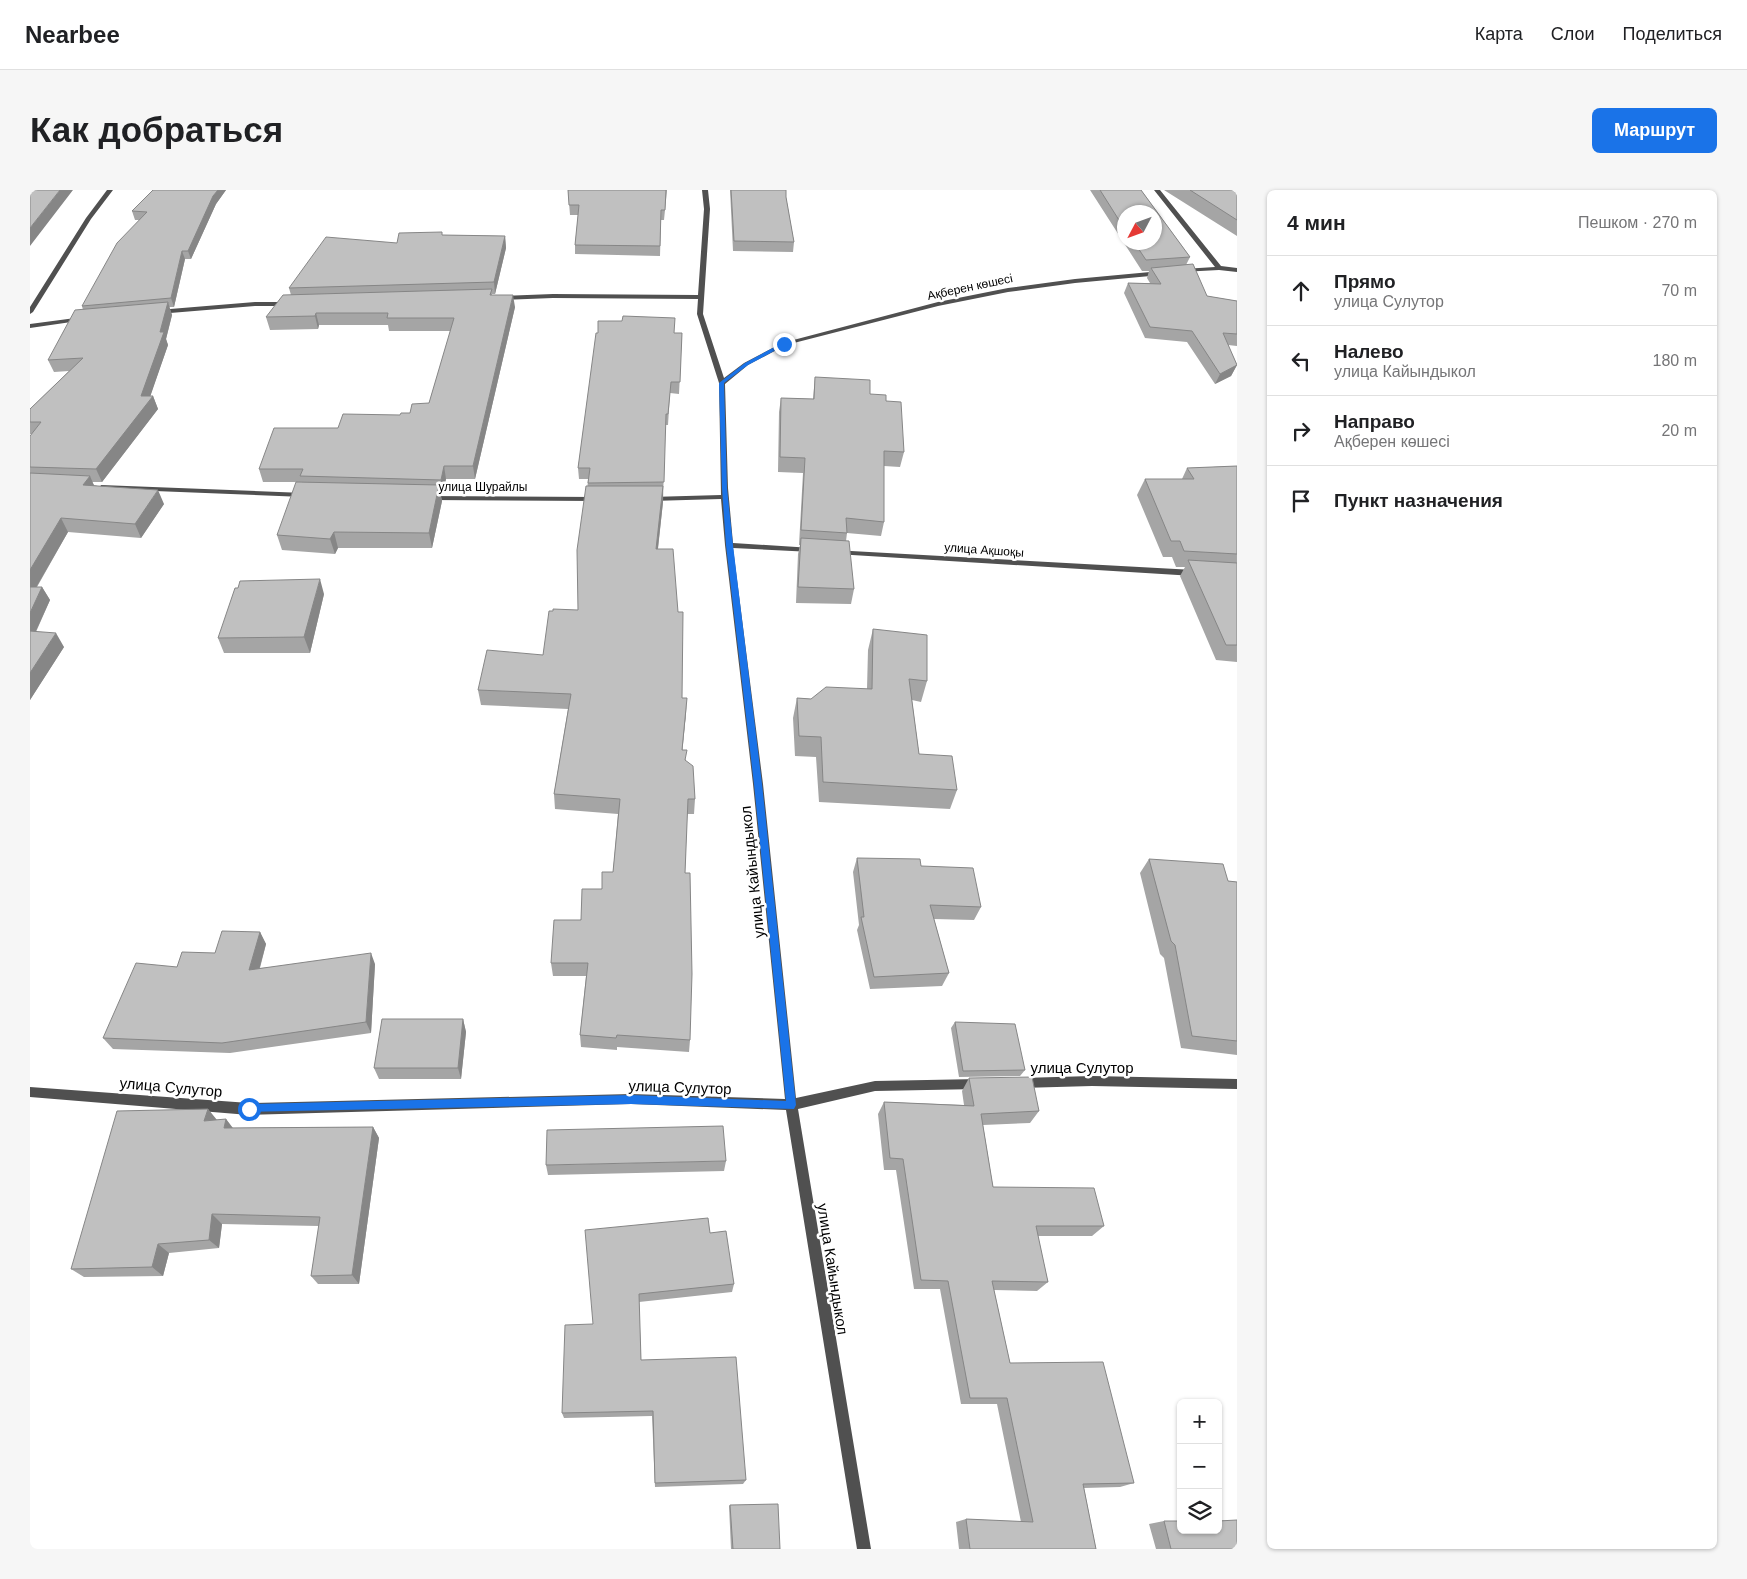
<!DOCTYPE html>
<html lang="ru">
<meta charset="utf-8">
<style>
:root{--surface:#fff;--page:#f6f6f6;--text:#202124;--muted:#757577;--line:#e0e0e0;--accent:#1a73e8}
body{margin:0;font-family:Helvetica,sans-serif;background:var(--page);color:var(--text)}
.controls{position:absolute;right:15px;bottom:15px;display:grid;overflow:hidden;border-radius:8px;box-shadow:0 1px 4px #0004}
.controls button{width:45px;height:45px;display:grid;place-items:center;padding:0;border:0;border-bottom:1px solid var(--line);background:var(--surface);color:var(--text);font:25px sans-serif}
.compass{position:absolute;left:1087px;top:15px;width:45px;height:45px;border-radius:50%;background:var(--surface);box-shadow:0 1px 4px #0004;rotate:229deg}
.stop{position:absolute;width:15px;height:15px;margin:-11px;border:4px solid #1a73e8;border-radius:50%;background:#fff}
.stop.end{background:#1a73e8;border-color:#fff;box-shadow:0 1px 5px #0008}
.list{margin:0;padding:0;list-style:none}
h2{display:flex;justify-content:space-between;align-items:center;height:65px;margin:0;padding:0 20px;font-size:21px}
h2 small{font-size:16px;font-weight:400;color:var(--muted)}
.list li{display:grid;grid-template-columns:32px 1fr auto;gap:15px;align-items:center;box-sizing:border-box;height:70px;padding:0 20px;border-top:1px solid var(--line)}
.list b{display:block;font-size:19px;white-space:nowrap}
.list p{margin:0;font-size:16px;white-space:nowrap;color:var(--muted)}
.list em{font-size:16px;font-style:normal;color:var(--muted)}
.icon{flex:none;width:28px;height:28px;fill:none;stroke:currentColor;stroke-width:2;stroke-linecap:round;stroke-linejoin:round}
.map{position:relative;flex:none;width:1207px;height:1359px;overflow:hidden;border-radius:8px}
header{display:flex;align-items:center;gap:30px;box-sizing:border-box;height:70px;padding:0 25px;background:var(--surface);border-bottom:1px solid var(--line)}
header strong{font-size:24px}
nav{display:flex;gap:28px;margin-inline-start:auto;font-size:18px}
.intro{display:flex;align-items:center;justify-content:space-between;box-sizing:border-box;height:120px;padding:0 30px}
h1{margin:0;font-size:35px}
.button{padding:12px 22px;border-radius:8px;background:var(--accent);color:#fff;font-size:18px;font-weight:700}
main{display:flex;gap:30px;padding:0 30px}
aside{flex:1;background:var(--surface);border-radius:8px;box-shadow:0 1px 4px #0004}
.map>svg:first-child{display:block}
</style>
<header>
<strong>Nearbee</strong>
<nav><a>Карта</a><a>Слои</a><a>Поделиться</a></nav>
</header>
<div class="intro"><h1>Как добраться</h1><a class="button">Маршрут</a></div>
<main>
<div class="map">
<svg width="1207" height="1359" viewBox="0 0 1207 1359">
<rect width="100%" height="100%" fill="#fff"/>
<g fill="none" stroke-linecap="round" stroke-linejoin="round">
<path fill="#505050" fill-rule="evenodd" d="M77,0H83L61,29L3,122L0,124V117L56,28Z
M672,0H678L680,19L673,124L694,188L714,173L752,153L908,112L978,98L1045,89L1131,81L1134,83L1131,85L1045,93L978,102L908,116L756,155L718,175L695,194L698,298L703,353L782,358L786,360L782,362L703,358L733,594L766,908L845,891L949,889L953,890L955,894L953,898L949,899L845,901L768,919L841,1359H827L756,920L601,914L219,925L0,907V897L219,913L601,904L755,909L723,594L695,355L691,309L621,311L617,309L621,307L691,305L689,193L667,124L668,109L523,108L470,110L467,108L470,106L523,104L668,105L674,19Z
M1124,0H1130L1191,76L1207,78V82L1189,80L1151,82L1150,81L1153,79L1185,77Z
M225,112H260L263,114L260,116H225L128,124L125,122L128,120Z
M53,127L55,128V130L0,138V134Z
M71,295L274,303L278,305L274,307L74,299L70,297Z
M396,306L567,307L571,309L567,311L399,310H396Z
M803,360L1164,380L1168,383L1164,386L806,364H803Z
M1062,886L1207,889V899L1062,896L991,898L987,897L985,893L987,889L991,888Z"/>
</g>
<path fill="#a5a5a5" fill-rule="evenodd" d="M123,0H196L186,14L161,69H155L144,117H139L142,125L136,149L138,155L120,206H123L128,219L72,292H62L64,295L134,314L111,348L38,342L7,397H12L20,410L6,442L34,457L0,510V246L2,244H0V219L39,181L24,182L18,170L53,120L52,116L110,30H105L102,21Z
M538,0H637L634,30H631L630,66L545,64V55L548,25H540Z
M700,0H756V7L764,52L763,62L703,61Z
M1060,0H1111L1160,67L1156,75L1177,106L1207,111V156L1198,155L1207,175L1201,186L1185,194L1157,152L1115,148L1094,103L1098,93H1120L1117,88L1119,81H1112ZM1094,22L1124,52H1094Z
M1134,0H1207V46Z
M413,45L475,46L476,58L465,104H462V105L485,117L445,289H416L413,303H410L412,311L402,358H308L305,364L252,360L247,345L272,292H233L229,279L308,238L380,223L399,213L421,141H359L358,135H289L288,139L240,140L236,127L261,105L259,98L367,53Z
M568,143H652L649,204L640,203L638,235H635L633,312L628,359L652,508L656,523L652,560L656,571L665,609L664,624H657L655,683L660,850L659,862L587,857V860L551,857L550,845L556,786H523L521,773L583,682L588,624L525,619L524,604L538,519L451,515L448,500L513,465L523,421L548,420L558,289H549L548,278Z
M785,187L840,204L856,211L874,262L870,277L854,276V332L851,346L817,343L816,351L824,399L821,414L766,413L768,364L770,355H769L773,283L748,282L749,222L751,208L783,209Z
M1207,276V472L1186,470L1150,386L1155,377H1146L1142,367H1133L1107,305L1115,289H1152L1157,278Z
M294,404L280,463H194L188,448Z
M843,439L897,491L891,512L882,510L889,564L927,600L920,619L789,612L786,567L765,566L763,528L767,508L781,509L837,499L838,460Z
M827,668L891,676L951,717L944,730L904,729L919,783L912,796L840,799L827,740L829,735L823,682Z
M1119,669L1198,691L1207,692V865L1151,858L1134,768L1130,764L1110,683Z
M230,742L236,754L230,778L345,774L341,843L200,863L83,859L73,848L147,777L185,763Z
M433,829L436,842L431,889H349L344,878Z
M925,832L995,880L990,886L929,887L921,838Z
M939,888L1009,921L1000,933L953,935L963,997L1074,1036L1062,1046H1008L1018,1092L1007,1101L964,1100L980,1173L1104,1293L1090,1297L1054,1298L1066,1359H929L926,1332L936,1329L991,1332L967,1214H931L910,1099H884L866,980H854L848,924L854,912L934,915L932,901Z
M178,919L186,930L196,929L203,938L343,937L349,948L329,1094H288L281,1086L289,1036L192,1034L189,1058L139,1063L133,1086L54,1087L41,1079Z
M696,971L694,981L518,985L516,975Z
M680,1043L704,1094L702,1102L609,1112L611,1170L716,1290L713,1294L625,1297L622,1226L534,1228L532,1223L563,1134Z
M700,1315L750,1359H701L699,1316Z
M1134,1331L1207,1359H1126L1119,1334Z"/>
<path fill="#868686" d="M30,0H43L0,56V38Z
M188,0H196L186,14L161,69L158,61L183,6Z
M475,46L476,58L465,104L464,92Z
M152,61L155,69L144,117L141,108Z
M483,105L485,117L445,289L443,276Z
M138,112L142,125L136,149L138,155L118,213L123,206L128,219L72,292L66,279L111,206L130,142Z
M286,123L289,135L288,139L285,126Z
M1207,175L1201,186L1185,194L1190,184Z
M414,276L416,289L413,303L411,290Z
M60,286L66,300L53,295Z
M409,295L412,311L402,358L399,343Z
M633,296V312L626,375V359Z
M128,300L134,314L111,348L105,334Z
M31,328L38,342L0,408V380Z
M304,342L308,358L305,364L300,349Z
M290,389L294,404L280,463L274,447Z
M12,397L20,410L0,454V423Z
M26,443L34,457L0,510V483Z
M657,508L656,523L651,575L652,560Z
M230,742L236,754L226,791L219,780Z
M341,763L345,774L341,843L336,832Z
M433,829L436,842L431,889L428,878Z
M178,919L187,930L174,931Z
M196,929L204,940L194,938Z
M343,937L349,948L329,1094L322,1085Z
M182,1024L192,1034L189,1058L179,1050Z
M128,1054L139,1063L133,1086L122,1077Z"/>
<path fill="#c0c0c0" stroke="#868686" d="M0,0H30L0,38Z
M123,0H188L183,6L158,61H152L141,108L52,116L87,53L117,22L102,21Z
M538,0H636L635,20H631L630,56L545,55L549,15H539Z
M701,0H756V7L764,52L704,51Z
M1070,0H1111L1160,67L1116,70L1104,52H1124V22H1094V38Z
M1160,0H1207V30Z
M412,42V45L475,46L464,92L259,98L296,47L367,53L369,43Z
M1163,74L1177,106L1207,111V144L1193,143L1207,175L1190,184L1162,141L1120,137L1098,93L1131,94L1121,78Z
M462,99L460,105H483L443,276H414L411,290L270,286L273,279H229L244,238H308L313,224L370,225L371,223H380L382,214L399,213L424,128H357L358,123H286L285,126L236,127L253,105Z
M138,112L130,142H134L111,206H123L66,279L0,277V246L11,232H0V219L53,168L18,170L45,120Z
M593,126L645,128L644,143H652L650,192H641L638,224H636L634,292L558,293L560,278H548L566,143H568V131H592Z
M785,187L840,190V204L856,205V211L871,212L874,262L854,261V332L816,328L817,343L771,340L775,268L750,267L751,208L784,209Z
M1207,276V364L1154,361L1150,351H1141L1115,289H1164L1157,278Z
M0,283L60,286L53,295L128,300L105,334L31,328L0,380Z
M266,292L409,295L399,343L304,342L300,349L247,345Z
M556,296H633L626,359H643L648,422H653L652,508H657L652,560H657L655,570L663,576L665,609H658L655,683H660L662,784L660,850L587,845L586,848L550,845L558,773H521L524,730H551L552,699H572V682H583L590,609L524,604L541,504L448,500L457,460L513,465L519,421H523V419L548,420L547,360Z
M771,348L819,351L824,399L768,397Z
M1158,370L1207,373V455H1196Z
M290,389L274,447L188,448L205,398H208L210,391Z
M0,397H12L0,423Z
M843,439L897,445V491L879,489L889,564L922,566L927,600L793,592L791,547L769,546L767,508L781,509L796,497L842,499Z
M0,441L26,443L0,483Z
M827,668L890,669L891,676L943,678L951,717L900,715L919,783L844,787L831,727H834Z
M1119,669L1193,674L1198,691L1207,692V851L1162,846L1145,755L1141,751Z
M192,741L230,742L219,780L341,763L336,832L192,853L73,848L106,773L147,777L152,762L185,763Z
M352,829H433L428,878H344Z
M925,832L985,834L995,880L933,881Z
M1002,887L1009,921L951,924L963,997L1064,998L1074,1036H1006L1018,1092L962,1091L980,1173L1073,1172L1104,1293L1053,1294L1066,1359H940L936,1329L1003,1332L977,1208H940L918,1091L891,1090L873,969L860,968L854,912L944,916L939,888Z
M178,919L174,931L196,929L194,938L343,937L322,1085L281,1086L290,1027L182,1024L179,1050L128,1054L122,1077L41,1079L87,921Z
M693,936L696,971L516,975L517,940Z
M678,1028L680,1043L696,1041L704,1094L609,1104L611,1170L706,1167L716,1290L625,1293L623,1221L532,1223L535,1135L563,1134L555,1040Z
M748,1314L750,1359H703L700,1315Z
M1207,1330V1359H1141L1134,1331H1151V1340H1188V1331Z"/>
<path fill="#1a73e8" d="M752,153L757,154L718,175L694,193L697,298L703,355L732,594L766,915L764,919L601,914L216,922V916L219,914L601,905L756,911L724,594L696,355L692,298L689,193L715,173Z"/>
<g text-anchor="middle" dominant-baseline="central" stroke-width="5" stroke-linejoin="round" paint-order="stroke">
<g font-size="12" fill="#000" stroke="#fff">
<text transform="translate(940 97) rotate(-12)">Ақберен көшесі</text>
<text x="453" y="297">улица Шурайлы</text>
<text transform="translate(954 360) rotate(4)">улица Ақшоқы</text>
</g>
<g font-size="15" fill="#000" stroke="#fff">
<text transform="translate(722 682) rotate(-96)">улица Кайындыкол</text>
<text x="1052" y="877">улица Сулутор</text>
<text transform="translate(141 897) rotate(5)">улица Сулутор</text>
<text transform="translate(650 897) rotate(2)">улица Сулутор</text>
<text transform="translate(803 1079) rotate(81)">улица Кайындыкол</text>
</g>
</g>
</svg>
<div class="controls">
<button>+</button>
<button>−</button>
<button><svg class="icon" aria-label="layers" viewBox="0 0 24 24"><path d="M12 4l9 5-9 5-9-5zM3 14l9 5 9-5"/></svg></button>
</div>
<svg class="compass" viewBox="-18 -18 36 36"><path d="M0-13l5 13h-10z" fill="#e53935"/><path d="M0 13l5-13h-10z" fill="#757577"/></svg>
<div class="stop" style="left:219px;top:919px"></div>
<div class="stop end" style="left:754px;top:154px"></div>
</div>
<aside>
<h2>4 мин<small>Пешком · 270 m</small></h2>
<ul class="list">
<li><svg class="icon" aria-label="ahead" viewBox="0 0 24 24"><path d="M12 20V5M6 11l6-6 6 6"/></svg><div><b>Прямо</b><p>улица Сулутор</p></div><em>70 m</em></li>
<li><svg class="icon" aria-label="left" viewBox="0 0 24 24"><path d="M17 20v-9H6M10 6l-5 5 5 5"/></svg><div><b>Налево</b><p>улица Кайындыкол</p></div><em>180 m</em></li>
<li><svg class="icon" aria-label="right" viewBox="0 0 24 24"><path d="M7 20v-9h11M14 6l5 5-5 5"/></svg><div><b>Направо</b><p>Ақберен көшесі</p></div><em>20 m</em></li>
<li><svg class="icon" aria-label="arrive" viewBox="0 0 24 24"><path d="M6 21V4h12l-3 4 3 4H6"/></svg><div><b>Пункт назначения</b></div></li>
</ul>
</aside>
</main>
